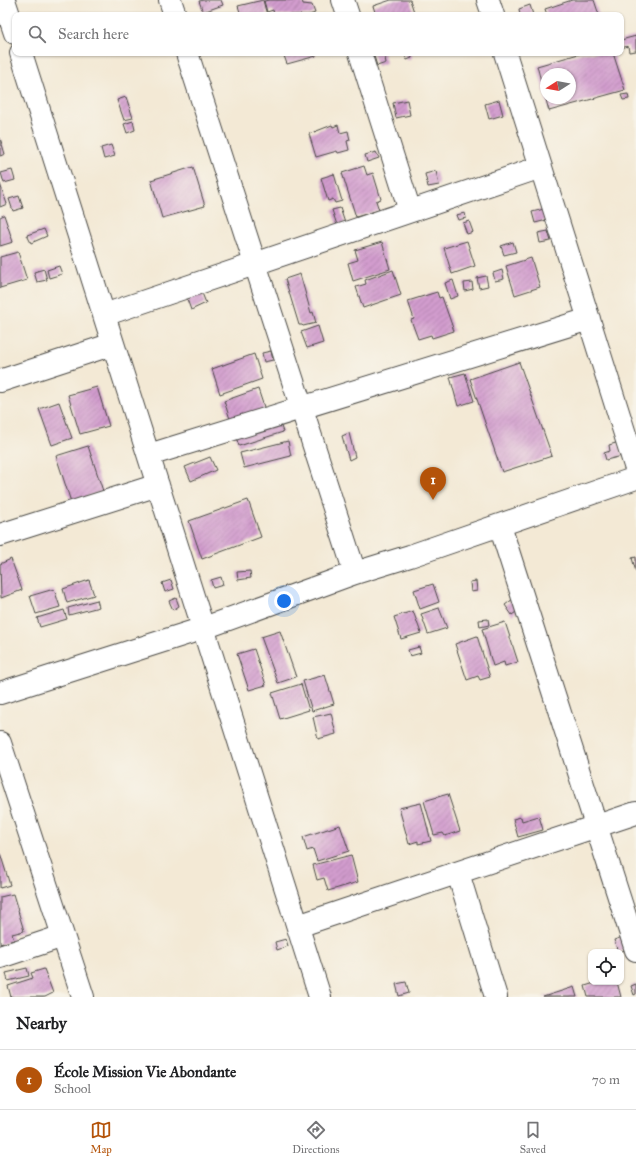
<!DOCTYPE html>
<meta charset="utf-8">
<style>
:root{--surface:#fff;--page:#f2f2f2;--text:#202124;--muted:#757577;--line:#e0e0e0;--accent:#b45309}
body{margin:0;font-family:"IM FELL Great Primer",serif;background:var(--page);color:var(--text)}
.controls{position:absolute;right:12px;bottom:12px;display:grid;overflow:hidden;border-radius:8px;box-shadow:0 1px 3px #0004}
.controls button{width:36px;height:36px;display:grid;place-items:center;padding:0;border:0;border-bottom:1px solid var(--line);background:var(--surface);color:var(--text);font:20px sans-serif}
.compass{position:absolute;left:540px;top:68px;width:36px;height:36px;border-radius:50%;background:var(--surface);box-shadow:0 1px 3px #0004;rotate:259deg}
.you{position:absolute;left:284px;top:601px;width:14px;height:14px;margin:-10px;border:3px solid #fff;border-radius:50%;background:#1a73e8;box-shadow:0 0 0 6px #1a73e833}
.badge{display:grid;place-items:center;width:26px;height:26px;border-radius:50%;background:var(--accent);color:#fff;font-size:13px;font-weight:700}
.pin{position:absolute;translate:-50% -33px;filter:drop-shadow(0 1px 2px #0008)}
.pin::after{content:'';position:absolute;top:21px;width:14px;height:12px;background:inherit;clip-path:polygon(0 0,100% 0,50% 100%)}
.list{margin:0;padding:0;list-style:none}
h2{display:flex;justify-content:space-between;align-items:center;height:52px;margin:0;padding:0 16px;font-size:17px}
h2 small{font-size:13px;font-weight:400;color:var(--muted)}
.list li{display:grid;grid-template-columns:26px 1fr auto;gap:12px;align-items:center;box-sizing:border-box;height:60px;padding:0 16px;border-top:1px solid var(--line)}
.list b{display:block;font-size:15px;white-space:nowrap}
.list p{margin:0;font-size:13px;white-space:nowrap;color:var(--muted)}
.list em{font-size:13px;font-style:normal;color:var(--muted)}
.icon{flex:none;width:22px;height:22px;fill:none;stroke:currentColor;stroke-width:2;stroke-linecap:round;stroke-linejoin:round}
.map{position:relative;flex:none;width:636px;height:997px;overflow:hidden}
.search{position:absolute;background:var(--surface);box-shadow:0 1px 3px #0004;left:12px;right:12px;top:12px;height:44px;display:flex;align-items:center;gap:10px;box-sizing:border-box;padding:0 14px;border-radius:8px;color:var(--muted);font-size:15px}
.sheet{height:112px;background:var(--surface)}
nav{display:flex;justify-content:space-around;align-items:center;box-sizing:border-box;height:56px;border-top:1px solid var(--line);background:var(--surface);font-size:11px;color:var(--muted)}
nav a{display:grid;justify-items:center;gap:2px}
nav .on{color:var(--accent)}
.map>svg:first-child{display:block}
</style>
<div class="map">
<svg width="636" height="997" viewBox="0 0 636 997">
<defs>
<pattern id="building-hatch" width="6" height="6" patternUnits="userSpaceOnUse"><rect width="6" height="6" fill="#d29cce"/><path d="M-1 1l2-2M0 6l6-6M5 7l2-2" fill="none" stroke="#ab7fa7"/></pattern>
</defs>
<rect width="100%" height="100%" fill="#f7f3e8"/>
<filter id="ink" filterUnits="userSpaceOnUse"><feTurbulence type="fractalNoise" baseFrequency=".025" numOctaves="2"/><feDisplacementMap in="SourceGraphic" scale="8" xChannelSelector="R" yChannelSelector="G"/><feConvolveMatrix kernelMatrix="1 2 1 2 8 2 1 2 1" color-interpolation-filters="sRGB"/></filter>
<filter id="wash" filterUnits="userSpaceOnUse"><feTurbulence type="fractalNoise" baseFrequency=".012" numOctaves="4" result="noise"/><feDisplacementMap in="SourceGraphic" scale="16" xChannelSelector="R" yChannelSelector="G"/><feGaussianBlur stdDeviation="0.9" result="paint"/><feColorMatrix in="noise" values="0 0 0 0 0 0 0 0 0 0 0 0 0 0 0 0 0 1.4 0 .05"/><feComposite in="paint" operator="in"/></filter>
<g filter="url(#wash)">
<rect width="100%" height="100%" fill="#f3e9d5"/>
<g id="blocks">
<path fill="url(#building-hatch)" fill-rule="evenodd" d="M204,0H221L223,5L203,12L199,1Z
M263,0L267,15H241L238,6Z
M269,0H302L303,4L312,5L315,13L309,15H274L273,10L267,12L264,1Z
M391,0H410L415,15H376L373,6Z
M572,0H594L599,15H547L545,9Z
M530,5L533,15H520L519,9Z
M636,36V51L629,52L628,46L621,48V40Z
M283,53H315L316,56L287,64Z
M373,53H384L386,63L377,66Z
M404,53H411L412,58L407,60Z
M582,53H613L625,90L549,111L537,66ZM546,74H570V98H546Z
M628,94L629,99L623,100L621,95Z
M126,97L133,118L124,120L117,100Z
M407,100L410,115L396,118L393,103Z
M499,100L503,115L489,119L485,104Z
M133,121L135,130L127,133L124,124Z
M332,125L333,127L338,125L340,133L348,131L350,140L347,141L349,150L338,153L337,151L316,157L309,134Z
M0,138L5,154L0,156Z
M111,145L115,156L104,159L101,148Z
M376,152L379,158L367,162L365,155Z
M364,166L367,175L373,173L381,199L376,201L379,210L356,217L342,173Z
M193,167L205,206L162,218L151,180Z
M12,170L15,180L4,183L1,173Z
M436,171L439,185L428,187L425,174Z
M334,174L342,201L335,203L333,199L328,201L321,178Z
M0,184L7,204L0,207Z
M19,196L23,208L13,211L9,199Z
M340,208L345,223L337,225L332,210Z
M544,209L547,220L535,223L532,212Z
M465,213L466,218L458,220L456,215Z
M4,215L13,242L0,246V217Z
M469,221L473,232L467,234L463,223Z
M44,229L47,236L31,243L27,235Z
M548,231L551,241L540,243L538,233Z
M467,241L475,266L452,274L444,248Z
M382,242L390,269L353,281L348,263L358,260L355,250Z
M513,242L516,252L504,255L501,246Z
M18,252L27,280L0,288V257Z
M531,258L540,287L515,295L506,266Z
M59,266L62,274L49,278L47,270Z
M44,269L47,280L37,282L34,272Z
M393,270L401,295L363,308L356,287L366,284L365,280Z
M502,270L504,279L495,281L493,273Z
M300,274L311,313L313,312L316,323L303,326L302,325H299L285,279Z
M486,276L488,286L479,288L477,278Z
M453,280L458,296L450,299L445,283Z
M472,282L473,289L465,291L464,283Z
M437,292L439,298L442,297L454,331L432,338L431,335L418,339L411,320L414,319L408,301Z
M202,293L206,303L191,310L187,299Z
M318,326L323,343L307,348L301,332Z
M271,351L273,360L264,362L262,353Z
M254,354L262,379L220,394L212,369Z
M519,362L552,456L502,472L470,379Z
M465,373L474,401L458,406L450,377Z
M97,387L109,426L80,434L68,395Z
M258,389L265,410L231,422L224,401Z
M59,402L72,438L52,445L39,409Z
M279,421L283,432L239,446L235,434Z
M349,433L355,457L349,460L342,436Z
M288,441L291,456L244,468L240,453Z
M619,442L622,456L606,460L604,453L610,451L609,445Z
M88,446L103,491L71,502L56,456Z
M210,457L216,470L191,481L185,467Z
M248,500L261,537L202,559L189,521Z
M636,557V572L632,558Z
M11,559L22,590L1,598L0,564Z
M250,571L251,578L238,580L237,572Z
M221,577L223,585L213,588L211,580Z
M89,580L94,595L67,603L63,589Z
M171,580L174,589L165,592L162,583Z
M476,581L477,591L471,592L470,582Z
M433,584L439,602L420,609L414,590Z
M54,589L60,607L36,614L30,596Z
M176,598L179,606L173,610L169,601Z
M513,599L520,609L512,615L505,605Z
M97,600L99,607L69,615L68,608Z
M439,608L447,628L428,634L421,614Z
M64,610L67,619L40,627L37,618Z
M413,611L421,633L401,639L394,617Z
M488,619L489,625L480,627L479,620Z
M505,622L518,662L505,666L504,662L493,666L482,629Z
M280,631L296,677L278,683L261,637Z
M477,636L490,677L480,680L478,676L467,680L455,644Z
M419,647L421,653L410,656L408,650Z
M254,649L266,685L249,690L237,654Z
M325,675L334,704L312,711L303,681Z
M301,684L309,710L280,719L272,693Z
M331,713L336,734L318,739L313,717Z
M448,794L460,831L445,836L443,833L434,835L424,801Z
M421,803L431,841L418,844V841L409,844L399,808Z
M539,816L543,830L518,837L513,819L521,817L522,821Z
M340,825L349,851L317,861L313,849L307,851L303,837Z
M0,853L10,885L0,888Z
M351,855L358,882L328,891L324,878L317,880L313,865Z
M13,894L24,931L12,934L14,940L0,944V897Z
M625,936L629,949L618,952L614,940Z
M286,939L288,946L277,950L275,942Z
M27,968L29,976L8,981L6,973Z
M44,969L53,993L45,997H11L8,986L33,978L31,973Z
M406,982L409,993L399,996L396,984Z
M598,982H617L621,997H588L585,986Z
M636,984V994L634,995L631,986Z
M574,987L577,997H543Z"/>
</g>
</g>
<g filter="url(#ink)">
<use href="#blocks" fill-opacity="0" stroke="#494844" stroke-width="1"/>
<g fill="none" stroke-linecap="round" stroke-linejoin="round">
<g stroke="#494844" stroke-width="24">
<path id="minor" d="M4,0L15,33
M170,0L175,15
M343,0L348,15
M488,0L493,15
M21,53L320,997
M187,53L355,573
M360,53L410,211
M505,53L636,469
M104,315L541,167
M0,381L113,344
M149,455L589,319
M500,526L636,950
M0,535L158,485
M0,693L204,628L355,573L410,556L636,478
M0,743L83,997
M458,873L496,997
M298,926L636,813
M0,957L63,936"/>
</g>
<use href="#minor" stroke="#fff" stroke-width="22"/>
</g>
</g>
</svg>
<div class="controls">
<button><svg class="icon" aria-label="locate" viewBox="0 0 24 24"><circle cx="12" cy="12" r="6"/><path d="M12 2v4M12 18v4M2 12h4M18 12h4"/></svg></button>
</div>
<svg class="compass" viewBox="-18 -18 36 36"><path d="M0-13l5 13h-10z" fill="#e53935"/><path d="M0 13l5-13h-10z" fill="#757577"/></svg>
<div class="you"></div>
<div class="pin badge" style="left:433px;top:500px">1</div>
<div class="search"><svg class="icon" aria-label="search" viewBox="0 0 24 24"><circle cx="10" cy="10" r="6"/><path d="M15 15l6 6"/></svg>Search here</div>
</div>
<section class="sheet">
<h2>Nearby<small></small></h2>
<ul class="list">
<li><span class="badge">1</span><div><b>École Mission Vie Abondante</b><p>School</p></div><em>70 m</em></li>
</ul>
</section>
<nav>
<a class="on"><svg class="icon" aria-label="map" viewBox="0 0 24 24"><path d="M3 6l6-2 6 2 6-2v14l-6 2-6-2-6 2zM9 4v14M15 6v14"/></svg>Map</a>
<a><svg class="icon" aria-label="directions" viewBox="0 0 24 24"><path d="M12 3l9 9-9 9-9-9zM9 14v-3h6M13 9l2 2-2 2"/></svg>Directions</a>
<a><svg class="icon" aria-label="saved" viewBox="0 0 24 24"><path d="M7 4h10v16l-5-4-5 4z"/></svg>Saved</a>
</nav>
